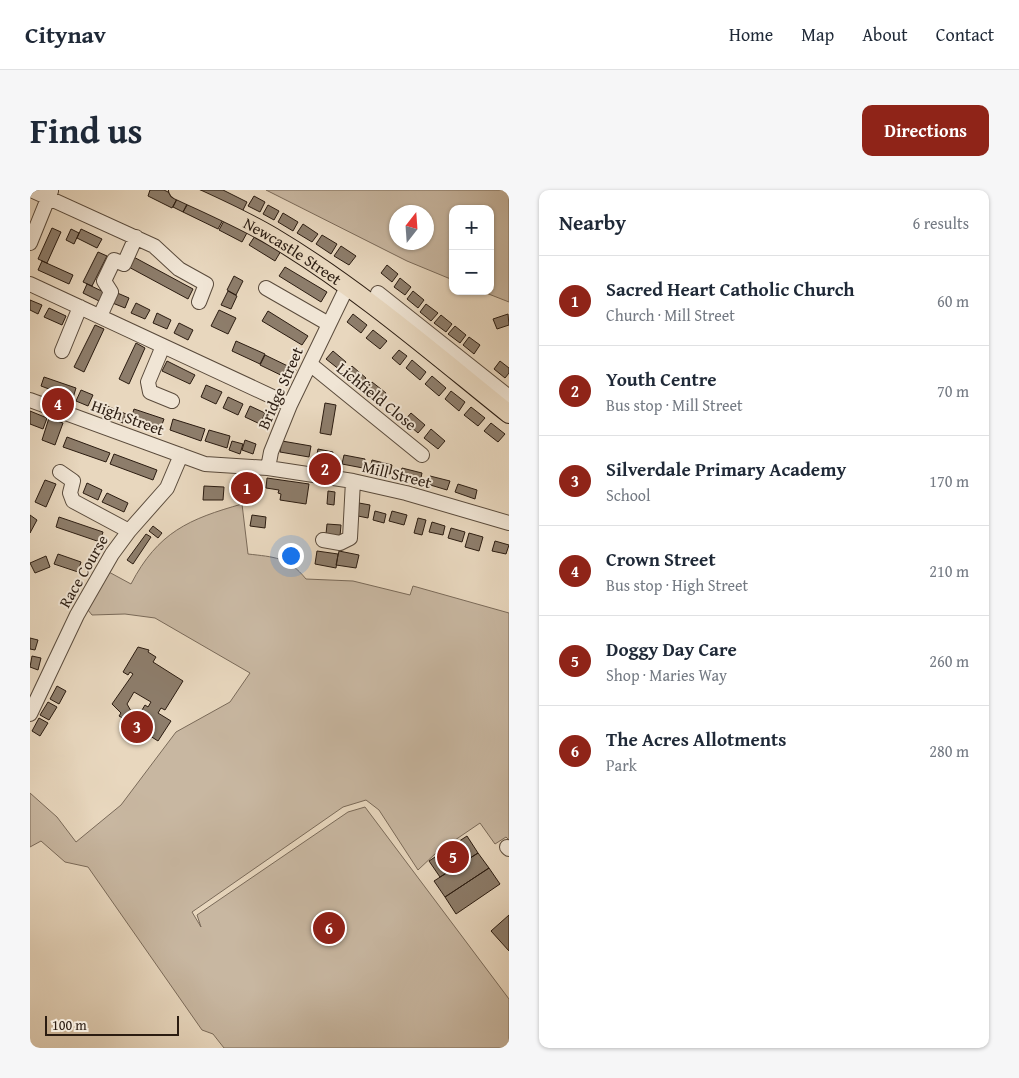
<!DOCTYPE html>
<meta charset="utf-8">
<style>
:root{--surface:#fff;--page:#f6f6f7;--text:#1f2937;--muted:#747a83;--line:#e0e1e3;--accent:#8f2418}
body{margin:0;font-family:"Gentium Book Plus",serif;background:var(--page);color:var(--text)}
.controls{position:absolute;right:15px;top:15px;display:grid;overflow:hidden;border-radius:10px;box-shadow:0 1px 4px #0004}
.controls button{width:45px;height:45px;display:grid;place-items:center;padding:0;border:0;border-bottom:1px solid var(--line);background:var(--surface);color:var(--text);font:25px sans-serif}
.compass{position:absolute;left:359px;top:15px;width:45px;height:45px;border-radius:50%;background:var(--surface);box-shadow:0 1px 4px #0004;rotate:17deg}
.scale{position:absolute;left:15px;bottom:12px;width:134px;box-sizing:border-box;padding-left:5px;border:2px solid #2b1c11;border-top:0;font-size:14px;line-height:18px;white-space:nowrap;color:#2b1c11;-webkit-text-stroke:4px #f0e5d5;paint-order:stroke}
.you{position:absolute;left:260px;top:365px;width:18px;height:18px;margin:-12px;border:4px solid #fff;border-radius:50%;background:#1a73e8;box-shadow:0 0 0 8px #1a73e833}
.badge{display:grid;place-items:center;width:32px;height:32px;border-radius:50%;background:var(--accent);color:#fff;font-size:16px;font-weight:700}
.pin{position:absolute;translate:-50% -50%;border:2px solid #fff;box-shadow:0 1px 5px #0006}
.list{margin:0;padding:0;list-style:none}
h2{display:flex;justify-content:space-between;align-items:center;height:65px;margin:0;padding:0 20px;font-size:21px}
h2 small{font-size:16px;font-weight:400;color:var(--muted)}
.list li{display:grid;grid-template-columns:32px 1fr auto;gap:15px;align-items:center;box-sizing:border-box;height:90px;padding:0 20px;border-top:1px solid var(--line)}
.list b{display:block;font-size:19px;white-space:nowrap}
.list p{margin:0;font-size:16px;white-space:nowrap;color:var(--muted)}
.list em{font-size:16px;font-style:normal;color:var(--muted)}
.map{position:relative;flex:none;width:479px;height:858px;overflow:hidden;border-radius:10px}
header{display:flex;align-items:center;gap:30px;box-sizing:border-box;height:70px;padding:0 25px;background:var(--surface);border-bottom:1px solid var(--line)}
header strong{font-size:24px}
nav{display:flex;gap:28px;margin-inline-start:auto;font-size:18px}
.intro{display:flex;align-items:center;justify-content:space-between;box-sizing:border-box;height:120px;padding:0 30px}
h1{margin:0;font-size:35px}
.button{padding:12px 22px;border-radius:10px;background:var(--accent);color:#fff;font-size:18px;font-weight:700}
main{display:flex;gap:30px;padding:0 30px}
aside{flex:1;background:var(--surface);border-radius:10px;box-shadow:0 1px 4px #0004}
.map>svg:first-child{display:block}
</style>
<header>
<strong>Citynav</strong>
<nav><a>Home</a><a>Map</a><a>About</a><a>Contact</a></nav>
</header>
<div class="intro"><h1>Find us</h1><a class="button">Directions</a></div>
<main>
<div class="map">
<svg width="479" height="858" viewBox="0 0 479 858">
<rect width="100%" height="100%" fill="#e8d7be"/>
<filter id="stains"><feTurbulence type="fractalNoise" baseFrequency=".004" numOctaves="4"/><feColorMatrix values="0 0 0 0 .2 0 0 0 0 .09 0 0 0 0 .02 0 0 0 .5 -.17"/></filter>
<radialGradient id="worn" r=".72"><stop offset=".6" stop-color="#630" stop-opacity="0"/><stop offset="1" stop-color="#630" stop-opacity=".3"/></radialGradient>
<path fill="#c8b7a1" stroke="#7a6a59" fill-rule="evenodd" d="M236,0H479V112L451,101H460V19H423V90L377,71ZM367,22H397V52H367Z
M212,314L218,364C244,367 258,367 276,389L323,391L380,405L383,396L479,423V650L476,647L465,654L450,633L406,663L388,680L349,620L336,610L313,617L162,722L171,737L167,725L318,622L335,617L479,809V858H194L183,844L172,840L58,677L35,672L11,651L0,657V603L27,627L46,652L91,615L146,542L200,512L220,483L125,428L95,424L62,425L58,420L77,381L101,394C128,342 159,329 212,314Z"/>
<path fill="#8d7d6b" stroke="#2b1c11" d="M120,0H134L148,7L142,18L118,6Z
M166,0H193L217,12L212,22Z
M224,6L235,12L230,22L218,16Z
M148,7L158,12L153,22L143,17Z
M159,12L194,28L188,39L153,22Z
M238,15L249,21L244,30L233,24Z
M253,23L268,32L263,41L248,32Z
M195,29L218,41L212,52L189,40Z
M273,34L288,44L282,52L267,43Z
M22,38L31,42L17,73L8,69Z
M41,39L49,43L44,54L36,50Z
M51,39L72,49L67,58L47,48Z
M292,45L307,54L301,64L286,54Z
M225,46L251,61L245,71L219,55Z
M311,56L326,66L319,75L304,66Z
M68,62L77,66L62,96L53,92Z
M100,65L163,99L158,109L95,75Z
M12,71L43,85L39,94L8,80Z
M357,75L368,84L362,92L351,83Z
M255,77L297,102L291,112L249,86Z
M204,86L213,91L206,105L197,100Z
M370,88L381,97L375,105L364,97Z
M57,94L78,104L73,113L53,103Z
M198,101L207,106L201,119L191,115Z
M383,101L394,110L388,118L377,109Z
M85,102L99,108L95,118L80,112Z
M0,110L12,115L8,124L0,120Z
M106,113L120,120L115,129L101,123Z
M396,114L408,123L401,131L390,122Z
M19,118L36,126L32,135L14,127Z
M189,120L206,128L198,144L181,136Z
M238,121L278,146L272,155L232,131Z
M127,123L141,130L137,139L123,133Z
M323,124L337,135L331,143L317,132Z
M478,124L479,135L467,139L463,129Z
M411,125L422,134L416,142L404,133Z
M149,133L163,140L158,150L144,143Z
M65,135L74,139L54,182L44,177Z
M425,136L436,145L430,153L418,144Z
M343,140L357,151L350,159L336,148Z
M439,147L450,155L444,164L433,155Z
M206,151L235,164L230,174L202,161Z
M106,153L115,158L99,194L89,189Z
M369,160L377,166L370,175L362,168Z
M303,161L316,172L310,180L296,169Z
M235,165L266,180L261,190L230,175Z
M382,170L396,182L390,190L376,178Z
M137,171L165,185L160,194L132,181Z
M470,171L479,178V183L475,188L464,179Z
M322,176L336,188L329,196L315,184Z
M402,186L416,198L409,206L395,194Z
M14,187L46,198L43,208L11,196Z
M342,192L356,203L349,211L335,200Z
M176,195L192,202L186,214L171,207Z
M51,200L63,205L58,216L46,211Z
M421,201L435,212L429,221L415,209Z
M198,207L213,214L208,225L193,218Z
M70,213L96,224L93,233L66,222Z
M295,213L306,215L301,245L290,243Z
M220,216L235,223L230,234L215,227Z
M441,217L455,228L448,236L434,225Z
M104,219L134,229L130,240L101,229Z
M0,221L17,228L13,239L0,234Z
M381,223L395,235L388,243L374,231Z
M19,228L33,233L25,255L12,250Z
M143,229L175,239L171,251L140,240Z
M461,233L475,244L468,252L454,241Z
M401,239L415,251L408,259L394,248Z
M179,240L200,246L197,258L175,251Z
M37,247L80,263L76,272L33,257Z
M215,250L226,254L223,264L212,260Z
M202,251L213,254L210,264L199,260Z
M252,251L281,256L279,267L250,262Z
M288,259L303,262L300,272L286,269Z
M84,264L127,280L123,290L80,274Z
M314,265L335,269L333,278L312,274Z
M342,270L362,275L360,284L340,279Z
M372,278L392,283L390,292L370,286Z
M400,286L420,291L417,300L397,294Z
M224,287L226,302L223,303V311L210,312L207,293H204L203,289Z
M237,288L279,294L276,314L250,310L251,304L248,303L249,300L236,298Z
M15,290L26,294L16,317L5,312Z
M57,293L72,300L68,310L53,303Z
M428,294L447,300L445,309L425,302Z
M174,296L194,297L193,310H173Z
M298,301L305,302L304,315L297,314Z
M77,303L98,313L94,322L72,312Z
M329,313L340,315L338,328L328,326Z
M345,321L356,324L354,333L343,330Z
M362,321L377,325L374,335L359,331Z
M0,325L7,330L0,343Z
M222,325L236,327L235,338L220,336Z
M29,327L73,342L70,352L26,337Z
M388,328L396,330L392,345L384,343Z
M402,332L415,336L413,345L399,342Z
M297,334L311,335L310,346L296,344Z
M123,336L132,343L128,348L119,341Z
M421,338L435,342L432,352L418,348Z
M439,343L453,347L449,361L435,357Z
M116,344L121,347L103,374L97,370Z
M465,351L479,355L476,364L462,361Z
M287,361L308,364L306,378L285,374Z
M309,361L329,365L326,378L306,375Z
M28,364L51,372L48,382L24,374Z
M16,366L20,377L5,383L0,373Z
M0,448L8,450L5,460L0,459Z
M108,457L119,460L118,462L126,467L123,472L153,491L135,520L131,518L128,523L141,531L128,551L103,535L115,515L118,517L121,512L104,502L97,514L101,521L96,530L89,526L91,523L82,514L103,484L100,482L98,485L93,482Z
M2,466L11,468L8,480L0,477Z
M27,496L36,501L29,514L20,509Z
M18,512L27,517L19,530L10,525Z
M9,528L18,533L10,546L2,541Z
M437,646L448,663L410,687L399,671Z
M448,663L459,678L415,707L404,691Z
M459,678L470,694L426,724L415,707Z
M479,725V761L461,741Z"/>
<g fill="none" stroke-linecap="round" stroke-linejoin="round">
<g stroke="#5a4b3c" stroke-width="16">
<path id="minor" d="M1,0L124,56L149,79L176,94L169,112
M0,53L21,1
M0,94L260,215
M236,98L297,133
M348,103L479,207
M70,126L81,102L74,91L84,70L94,74L106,47
M133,156L118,192L120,202L142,211
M32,161L50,117
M280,174L392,265
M0,210L175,274L238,278L323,291L376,303L479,333
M238,278L241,262L260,215L317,97
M30,282L43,291L40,303L43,311L99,341
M293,350L310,353L320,348L323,291
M0,524L47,425L82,364L99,341L137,298L151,265
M477,657L479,659"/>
</g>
<g stroke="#2b1c11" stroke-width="20">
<g id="major">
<path id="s1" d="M148,0C180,15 213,29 243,47C327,97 403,163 479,224"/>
</g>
</g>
<use href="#minor" stroke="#f0e5d5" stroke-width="14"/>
<use href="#major" stroke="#e8d7be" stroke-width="18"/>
</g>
<g text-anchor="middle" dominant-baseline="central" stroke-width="4" stroke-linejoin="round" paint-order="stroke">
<g font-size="16" fill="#2b1c11" stroke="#f0e5d5">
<text stroke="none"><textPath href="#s1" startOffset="130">Newcastle Street</textPath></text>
<text transform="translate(250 198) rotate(-66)">Bridge Street</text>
<text transform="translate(347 206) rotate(39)">Lichfield Close</text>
<text transform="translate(98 227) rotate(20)">High Street</text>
<text transform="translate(367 284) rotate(14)">Mill Street</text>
<text transform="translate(53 381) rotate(-60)">Race Course</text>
</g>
</g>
<rect width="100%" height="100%" filter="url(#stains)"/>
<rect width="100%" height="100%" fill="url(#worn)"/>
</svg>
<div class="controls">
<button>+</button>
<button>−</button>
</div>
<svg class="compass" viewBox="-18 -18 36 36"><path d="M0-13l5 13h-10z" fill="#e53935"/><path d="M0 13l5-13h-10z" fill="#747a83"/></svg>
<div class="scale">100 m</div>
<div class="you"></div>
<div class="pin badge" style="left:217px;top:298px">1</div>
<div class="pin badge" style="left:295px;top:279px">2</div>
<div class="pin badge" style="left:107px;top:537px">3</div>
<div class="pin badge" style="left:28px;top:214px">4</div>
<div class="pin badge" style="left:423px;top:667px">5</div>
<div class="pin badge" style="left:299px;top:738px">6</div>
</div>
<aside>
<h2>Nearby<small>6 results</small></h2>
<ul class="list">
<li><span class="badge">1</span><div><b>Sacred Heart Catholic Church</b><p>Church · Mill Street</p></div><em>60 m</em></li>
<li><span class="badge">2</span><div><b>Youth Centre</b><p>Bus stop · Mill Street</p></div><em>70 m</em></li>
<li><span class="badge">3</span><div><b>Silverdale Primary Academy</b><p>School</p></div><em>170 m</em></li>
<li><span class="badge">4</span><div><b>Crown Street</b><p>Bus stop · High Street</p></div><em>210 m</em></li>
<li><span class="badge">5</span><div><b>Doggy Day Care</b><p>Shop · Maries Way</p></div><em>260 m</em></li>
<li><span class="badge">6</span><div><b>The Acres Allotments</b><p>Park</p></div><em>280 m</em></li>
</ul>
</aside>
</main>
